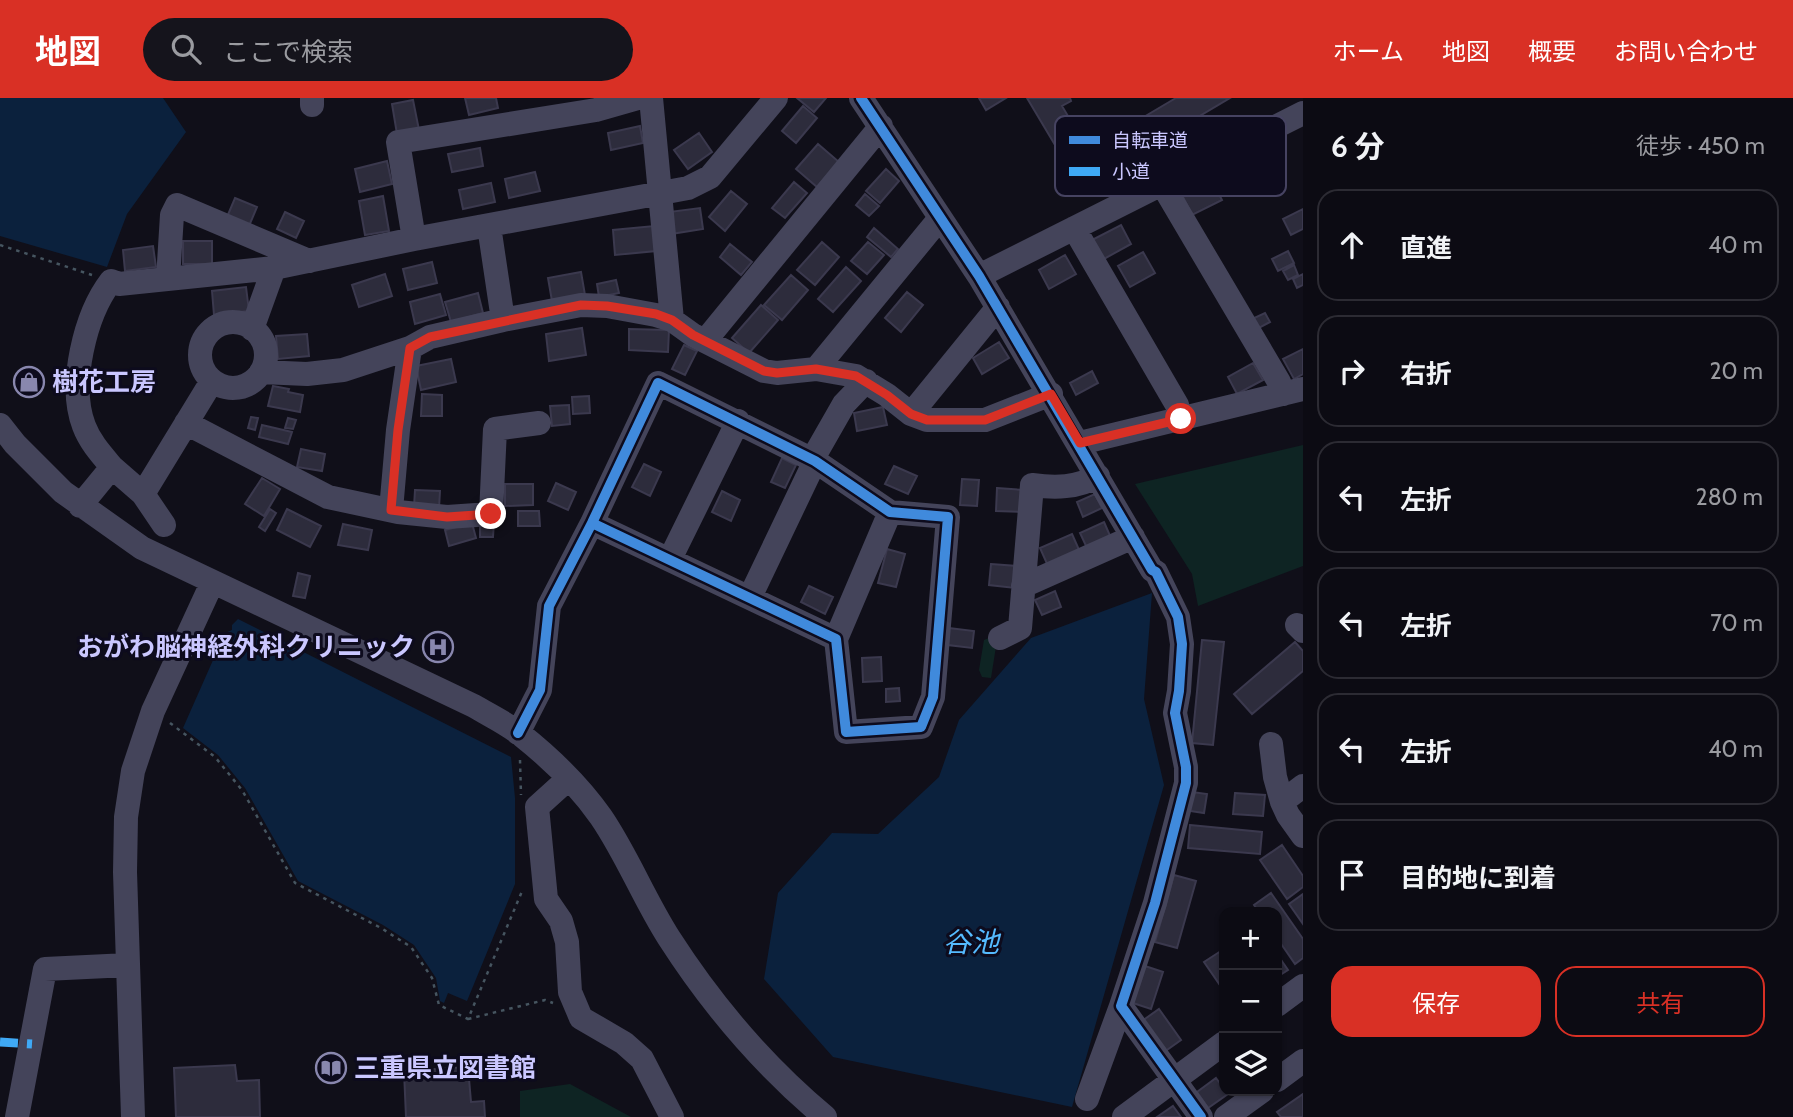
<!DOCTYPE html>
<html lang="ja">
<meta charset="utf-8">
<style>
:root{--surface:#0c0b13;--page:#15141c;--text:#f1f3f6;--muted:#9a9ba0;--line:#2c2b33;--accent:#d93025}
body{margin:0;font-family:Cabin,"Noto Sans JP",sans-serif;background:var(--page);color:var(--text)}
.controls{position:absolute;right:21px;bottom:21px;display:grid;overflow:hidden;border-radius:14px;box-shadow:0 2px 5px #0004}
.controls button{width:63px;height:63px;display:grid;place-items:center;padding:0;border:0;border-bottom:2px solid var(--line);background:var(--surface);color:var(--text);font:35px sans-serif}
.stop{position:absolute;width:21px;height:21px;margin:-16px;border:5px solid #d93025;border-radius:50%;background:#fff}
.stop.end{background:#d93025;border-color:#fff;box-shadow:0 2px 7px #0008}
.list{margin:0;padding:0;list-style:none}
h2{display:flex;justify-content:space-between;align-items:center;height:91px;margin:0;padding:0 28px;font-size:30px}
h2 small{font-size:23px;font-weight:400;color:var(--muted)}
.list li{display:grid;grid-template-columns:46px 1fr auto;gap:21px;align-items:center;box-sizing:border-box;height:112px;margin:0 14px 14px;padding:0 14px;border:2px solid var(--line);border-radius:21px}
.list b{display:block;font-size:26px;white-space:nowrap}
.list em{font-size:23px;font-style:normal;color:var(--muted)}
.actions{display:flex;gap:14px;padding:21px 28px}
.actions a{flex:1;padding:16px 0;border:2px solid var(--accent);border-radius:21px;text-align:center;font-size:24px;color:var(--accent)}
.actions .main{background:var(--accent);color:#fff}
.icon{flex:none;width:38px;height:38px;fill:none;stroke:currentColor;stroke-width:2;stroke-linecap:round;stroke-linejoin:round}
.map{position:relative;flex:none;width:1303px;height:1019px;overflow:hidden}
header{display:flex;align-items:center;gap:42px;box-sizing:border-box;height:98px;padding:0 35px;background:var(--accent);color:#fff}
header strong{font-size:33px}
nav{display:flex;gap:38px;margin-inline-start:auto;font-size:24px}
.search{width:490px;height:63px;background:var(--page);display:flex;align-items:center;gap:18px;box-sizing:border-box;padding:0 24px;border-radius:38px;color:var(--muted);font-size:26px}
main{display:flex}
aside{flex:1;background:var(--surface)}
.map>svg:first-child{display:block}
</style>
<header>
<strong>地図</strong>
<div class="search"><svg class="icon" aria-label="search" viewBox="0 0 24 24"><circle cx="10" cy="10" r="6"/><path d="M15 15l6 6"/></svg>ここで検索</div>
<nav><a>ホーム</a><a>地図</a><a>概要</a><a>お問い合わせ</a></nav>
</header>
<main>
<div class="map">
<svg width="1303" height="1019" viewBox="0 0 1303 1019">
<rect width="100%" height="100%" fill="#100f19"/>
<path fill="#0e2423" d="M1303,347V468L1198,508L1192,476L1135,386Z
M998,536L991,580L982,579L979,572L984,542Z
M570,986L631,1019H520V993Z"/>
<path fill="#0b213d" d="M0,0H163L186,34L127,116L107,169L0,138Z
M1152,495L1144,601L1164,687L1072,1009L833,959L764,881L778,795L832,735L878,736L939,679L959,622L1031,540Z
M238,521L511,659L515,700V786L467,903L448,895L444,905L440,903L436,880L414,847L383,827L298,783L245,690L218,657L183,630L225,535L232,532V527Z"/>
<path fill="#2d2c3c" stroke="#3b394e" stroke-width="2" d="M465,0H496L498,10L469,17Z
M797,0H826L814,14Z
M979,0H1006L986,12Z
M1027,0H1070L1071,3L1062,8L1088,52L1176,0H1230L1080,89Z
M413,2L419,32L397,36L392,6Z
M803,8L817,20L796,45L782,33Z
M640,28L643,45L611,52L608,35Z
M699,35L712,54L688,71L674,52Z
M818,46L839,64L817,89L796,71Z
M480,50L483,68L452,74L448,56Z
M387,63L392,86L360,94L355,71Z
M886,71L899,83L880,105L866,93Z
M535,74L540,93L509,100L505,81Z
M1208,75L1222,102L1192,117L1179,91Z
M794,84L807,95L785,120L772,110Z
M491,85L495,104L463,111L459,92Z
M731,93L747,106L725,133L709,119Z
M865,96L879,108L869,118L856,107Z
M383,98L389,133L365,137L359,103Z
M235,100L257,109L249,128L227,119Z
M700,110L703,131L671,136L669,114Z
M1303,111V131L1291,137L1283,121Z
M285,114L304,123L296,140L277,131Z
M1121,127L1131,146L1102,162L1092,142Z
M654,128L656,153L615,157L613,132Z
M874,130L898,151L891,159L867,139Z
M183,143H212V166H183Z
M822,144L839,159L815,187L797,172Z
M868,144L884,157L867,176L851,163Z
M730,146L752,164L741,177L720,159Z
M153,148L156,169L125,173L123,152Z
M1288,153L1294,165L1278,173L1272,161Z
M1143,154L1155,175L1130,189L1118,168Z
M1065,157L1076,176L1049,191L1039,172Z
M432,164L437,185L408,192L403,171Z
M1294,167L1298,177L1288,182L1283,173Z
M846,169L861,183L833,214L818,201Z
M581,174L585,197L552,203L548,180Z
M385,176L392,198L359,209L352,187Z
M1303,176V187L1297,190L1293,181Z
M791,177L808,192L782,222L764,207Z
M616,182L619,195L599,199L597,186Z
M246,189L249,213L214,217L212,193Z
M907,194L923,207L901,234L885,220Z
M478,195L483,215L451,224L445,204Z
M440,196L446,217L415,226L410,204Z
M761,207L778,222L749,255L732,240Z
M1265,215L1270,224L1257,231L1252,221Z
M582,230L586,257L549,263L546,236Z
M629,231L669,232L668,254L629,252Z
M307,236L309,258L278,261L276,238Z
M999,244L1009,260L982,276L973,260Z
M684,247L697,253L685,277L672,271Z
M1303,251V276L1294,281L1283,261Z
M451,261L456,284L421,292L416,268Z
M1253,265L1263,282L1237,296L1228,279Z
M1092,273L1098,285L1076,297L1070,285Z
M273,288L289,291L288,294L303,297L300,314L268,308Z
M422,296L442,297V318H421Z
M589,298L590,315L573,316L572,299Z
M569,307L570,326L552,328L550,308Z
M883,309L887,327L857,333L854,315Z
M251,319L258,320L255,332L248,330Z
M288,320L296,322L293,331L285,330Z
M262,327L292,334L288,346L259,339Z
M301,351L325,356L322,373L297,369Z
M782,360L796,367L785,390L771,384Z
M644,366L661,374L650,398L632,389Z
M894,368L917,378L908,396L885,386Z
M262,380L280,391L264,418L245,406Z
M962,381L979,382L977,408L960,407Z
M556,385L576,394L568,412L548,403Z
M505,386H533V407L505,408Z
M997,390L1023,392L1022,414L996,413Z
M415,392L440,393L439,410L414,409Z
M722,393L740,402L731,423L712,414Z
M1095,396L1102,410L1083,419L1077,404Z
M270,411L276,415L265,433L259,429Z
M287,411L321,428L310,449L277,432Z
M518,413H539L540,428H518Z
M480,424H494L493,439H480Z
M1104,424L1111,440L1087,450L1080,435Z
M472,425L476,440L449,448L445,432Z
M343,426L372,432L368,452L338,447Z
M1072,436L1080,454L1048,468L1040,450Z
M887,451L905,456L896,489L878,485Z
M991,466L1017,468L1015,490L989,487Z
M298,475L310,478L305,500L293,498Z
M809,488L833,499L825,516L801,504Z
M1055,493L1061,509L1042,517L1035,502Z
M949,530L974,533L972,550L948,547Z
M1202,542L1224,544L1213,647L1192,645Z
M1295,544L1303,553V573L1252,616L1234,596Z
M881,559L882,583L863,584L862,560Z
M899,590L900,603L886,604V591Z
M1192,694L1207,696L1204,715L1190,713Z
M1235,695L1265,697L1263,718L1233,716Z
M1190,727L1262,734L1260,756L1188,750Z
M1282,747L1303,778V789L1287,801L1260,762Z
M1174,777L1196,783L1177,850L1155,844Z
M1271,795L1303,841V860L1295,866L1277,840V814H1259L1254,807Z
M1303,796V826L1289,806Z
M1224,851V893L1204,864Z
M1277,856L1288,872L1277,879Z
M1145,868L1163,874L1151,911L1133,905Z
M1159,911L1181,942L1164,954L1142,923Z
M235,967L237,983L259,982L260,1019H176L174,970Z
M468,969L471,1004L484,1003L485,1019H406L404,973Z
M1216,980L1228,996L1208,1010L1197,994Z
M1303,996V1019H1281L1277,1014Z
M1173,1008L1181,1019H1157Z"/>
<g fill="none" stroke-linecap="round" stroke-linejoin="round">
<path stroke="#465560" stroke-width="2.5" stroke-dasharray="3.5 5" stroke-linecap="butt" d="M0,147L92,177
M170,625L215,659L242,692L295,785L381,830L411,849L432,880L439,907L468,921L523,791
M520,662L521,697
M468,921L545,902L553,905"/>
<path stroke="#44445a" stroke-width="24" d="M312,0V7
M651,0L672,222
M861,0L979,178L1152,472L1156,474L1178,519L1182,546L1179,593L1175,615L1186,669V685L1155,805L1121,908L1201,1019
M1162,86L1279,284L1283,296
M489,128L503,222
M1074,130L1177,307L1181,321
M414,141L398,44L596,12L638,0
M979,178L1303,15
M168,181L172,117L177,107L309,163
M200 257a33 33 0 1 1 66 0a33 33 0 1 1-66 0Z
M252,231L274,170
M705,243L881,28
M816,271L940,120
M261,274L307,276L343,272L410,250L430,239L503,222L581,207L607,208L656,217L672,222L693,237L764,273L777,275L816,271L856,278L887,297L911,316L927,322H985L1051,296
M911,316L998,209
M186,325L328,399L398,414L447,419L491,416L495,331L539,325
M0,327L15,346L63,394L142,450L474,608C489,617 506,625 520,636C549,659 580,689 601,719C627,757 644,801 669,840C712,907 764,968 825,1019
M1080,345L1303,291
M812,362L844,306L866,283
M112,369L143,396L164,427
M143,396L212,283
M80,408L112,369C101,356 90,344 84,328C68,287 85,217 111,183L119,186L274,170L414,141L688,90L710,79L776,0
M391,412L398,332L410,250
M670,461L738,323
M1023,488L1133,439
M750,499L815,363
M1297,527L1303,533
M1000,540L1020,530L1032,387C1055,390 1077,390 1098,378
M836,541L890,414
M518,635L540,592L549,508L592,425L658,285L815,363L890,414L948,419L933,599L921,629L846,634L836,541L592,425
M1271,646L1275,679L1282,704
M568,681L537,709L546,801L561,823L567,844L570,894L581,920L624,945L642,961L672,1019
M1303,688L1282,704L1288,717L1303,738
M1277,907L1303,888
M1277,982L1303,963
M1087,1001L1121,908
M17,1019L45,871L128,867
M133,1019L125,774L126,719L133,673L153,613L212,485
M1124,1019L1224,945
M1226,1019L1262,993"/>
<path stroke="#3fa9f5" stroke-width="9" stroke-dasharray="18 9" stroke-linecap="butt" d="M0,944L32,946"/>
<g stroke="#0d0b1d" stroke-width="15">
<path id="cycleway" d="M861,0L979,178L1152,472L1156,474L1178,519L1182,546L1179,593L1175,615L1186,669V685L1155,805L1121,908L1201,1019
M518,635L540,592L549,508L592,425L658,285L815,363L890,414L948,419L933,599L921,629L846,634L836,541L592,425"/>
</g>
<use href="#cycleway" stroke="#408adc" stroke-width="10"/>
</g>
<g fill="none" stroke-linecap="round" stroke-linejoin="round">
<path stroke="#d93025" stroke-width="9" d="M491,416L447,419L391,412L398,332L410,250L430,239L581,207L607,208L656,216L672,222L693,237L764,273L777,275L816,271L856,278L887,297L911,316L927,322H985L1051,296L1080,345L1181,321"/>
</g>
<defs>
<g id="shop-ring" transform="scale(1.575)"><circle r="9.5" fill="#0d0b1d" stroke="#8987ae" stroke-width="1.5"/><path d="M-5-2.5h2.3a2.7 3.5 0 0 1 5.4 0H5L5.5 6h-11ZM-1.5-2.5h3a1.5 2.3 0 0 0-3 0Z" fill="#8987ae"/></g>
<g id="hospital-ring" transform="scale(1.575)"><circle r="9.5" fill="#0d0b1d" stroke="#8987ae" stroke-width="1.5"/><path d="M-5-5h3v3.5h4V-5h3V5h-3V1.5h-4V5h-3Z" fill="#8987ae"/></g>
<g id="library-ring" transform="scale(1.575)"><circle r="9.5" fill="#0d0b1d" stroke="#8987ae" stroke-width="1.5"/><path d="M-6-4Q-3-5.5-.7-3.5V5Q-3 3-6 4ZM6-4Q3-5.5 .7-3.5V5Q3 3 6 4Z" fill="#8987ae"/></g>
</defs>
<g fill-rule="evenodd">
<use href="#shop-ring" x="29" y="284"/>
<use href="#hospital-ring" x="438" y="549"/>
<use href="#library-ring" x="331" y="970"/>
</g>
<g text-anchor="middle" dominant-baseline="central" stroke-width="6" stroke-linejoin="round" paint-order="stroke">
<g font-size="26" font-weight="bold" fill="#cac7ff" stroke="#0d0b1d" text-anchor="start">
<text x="52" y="284">樹花工房</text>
<text x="415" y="549" text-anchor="end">おがわ脳神経外科クリニック</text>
<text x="354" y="970">三重県立図書館</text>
</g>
<g font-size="28" font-style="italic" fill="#5bf" stroke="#0d0b1d">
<text x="971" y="844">谷池</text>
</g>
</g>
<rect x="1055" y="18" width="231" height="80" rx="10" fill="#0d0b1d" stroke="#464361" stroke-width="2"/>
<rect x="1069" y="38" width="31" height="8" fill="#408adc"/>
<rect x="1069" y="69" width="31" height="9" fill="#3fa9f5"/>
<g font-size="19" fill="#cac7ff">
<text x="1112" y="49">自転車道</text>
<text x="1112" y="80">小道</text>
</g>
</svg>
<div class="controls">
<button>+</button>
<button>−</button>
<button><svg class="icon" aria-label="layers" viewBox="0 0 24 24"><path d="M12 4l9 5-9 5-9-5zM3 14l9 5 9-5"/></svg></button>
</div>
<div class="stop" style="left:1181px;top:321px"></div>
<div class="stop end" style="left:491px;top:416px"></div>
</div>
<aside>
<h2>6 分<small>徒歩 · 450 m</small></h2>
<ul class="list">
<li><svg class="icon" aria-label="ahead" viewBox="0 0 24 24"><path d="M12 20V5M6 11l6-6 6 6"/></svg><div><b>直進</b></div><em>40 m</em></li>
<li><svg class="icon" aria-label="right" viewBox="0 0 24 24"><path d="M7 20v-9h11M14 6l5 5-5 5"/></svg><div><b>右折</b></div><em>20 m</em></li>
<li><svg class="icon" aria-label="left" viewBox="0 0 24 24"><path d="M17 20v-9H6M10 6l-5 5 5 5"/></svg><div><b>左折</b></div><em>280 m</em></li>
<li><svg class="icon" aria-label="left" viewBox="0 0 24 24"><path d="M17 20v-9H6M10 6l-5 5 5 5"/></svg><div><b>左折</b></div><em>70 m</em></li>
<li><svg class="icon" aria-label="left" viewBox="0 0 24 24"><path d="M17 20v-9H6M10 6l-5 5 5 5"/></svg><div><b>左折</b></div><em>40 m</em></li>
<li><svg class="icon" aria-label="arrive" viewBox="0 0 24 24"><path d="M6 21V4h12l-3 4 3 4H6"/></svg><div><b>目的地に到着</b></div></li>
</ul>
<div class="actions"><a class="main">保存</a><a>共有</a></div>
</aside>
</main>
